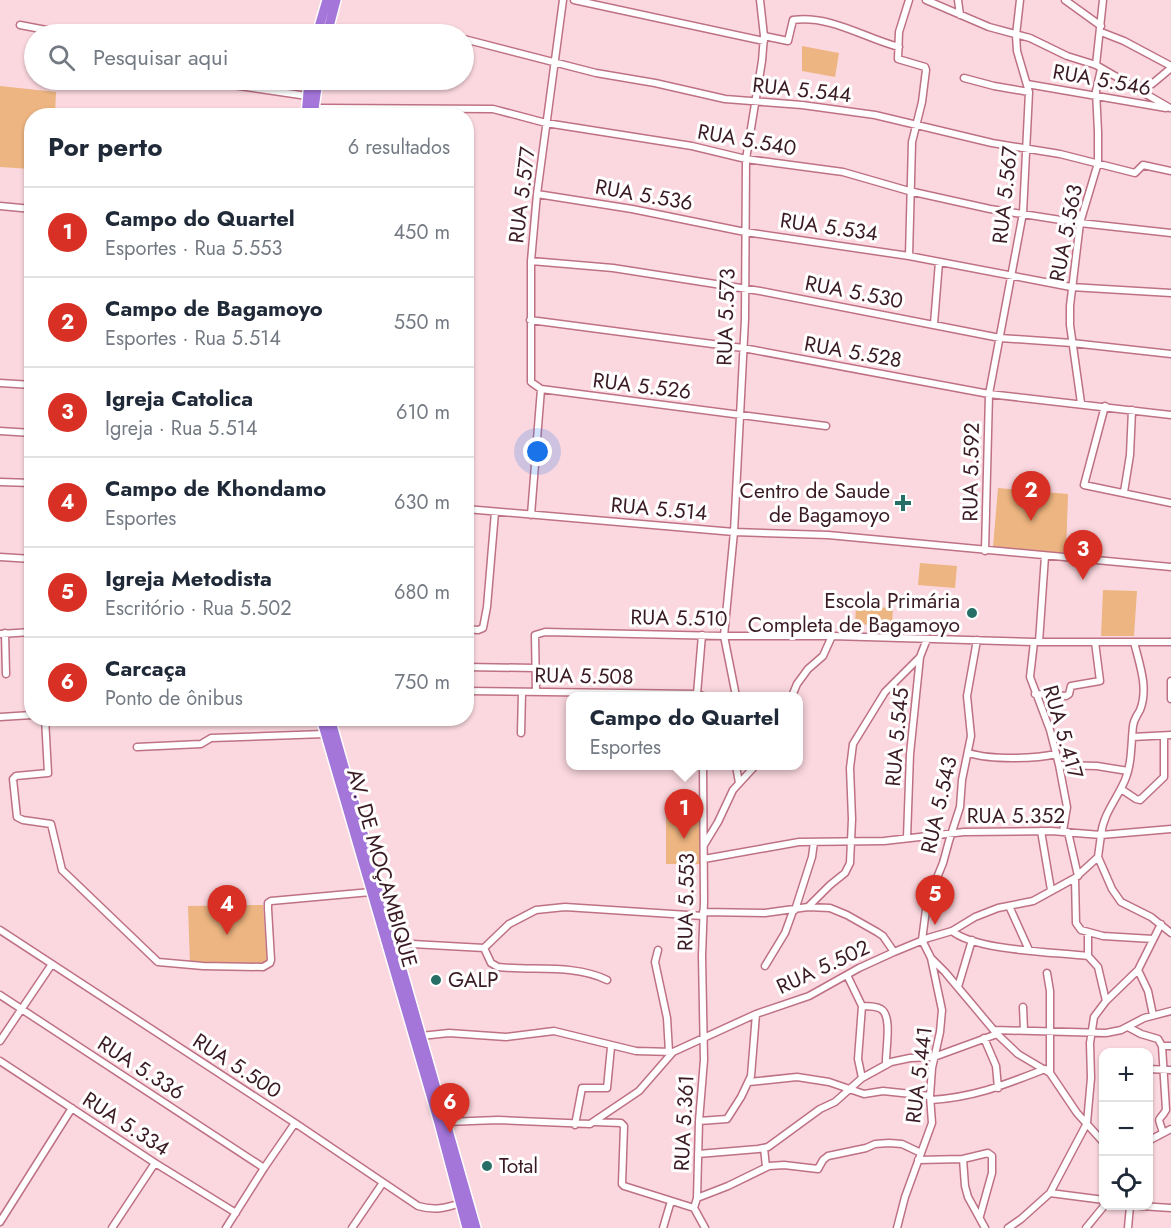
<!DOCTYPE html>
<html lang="pt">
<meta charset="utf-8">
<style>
:root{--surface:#fff;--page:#f6f6f7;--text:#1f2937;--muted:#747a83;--line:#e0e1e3;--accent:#d93025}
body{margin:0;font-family:Jost,sans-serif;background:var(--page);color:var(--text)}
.controls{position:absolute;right:18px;bottom:18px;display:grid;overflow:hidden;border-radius:12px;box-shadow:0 2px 4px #0004}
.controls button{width:54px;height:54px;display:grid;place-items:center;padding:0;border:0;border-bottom:2px solid var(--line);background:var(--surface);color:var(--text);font:30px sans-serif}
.you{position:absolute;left:538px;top:452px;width:21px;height:21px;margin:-15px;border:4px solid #fff;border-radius:50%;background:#1a73e8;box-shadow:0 0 0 9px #1a73e833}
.badge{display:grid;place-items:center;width:39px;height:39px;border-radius:50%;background:var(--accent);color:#fff;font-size:20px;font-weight:700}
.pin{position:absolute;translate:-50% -50px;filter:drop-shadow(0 2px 3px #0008)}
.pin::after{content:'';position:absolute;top:32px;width:21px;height:18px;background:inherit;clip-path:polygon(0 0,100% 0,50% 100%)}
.popup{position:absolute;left:566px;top:692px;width:237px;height:78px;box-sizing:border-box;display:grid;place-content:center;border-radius:12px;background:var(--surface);filter:drop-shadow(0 2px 4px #0005);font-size:20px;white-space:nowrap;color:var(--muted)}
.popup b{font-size:22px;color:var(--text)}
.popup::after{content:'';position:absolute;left:50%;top:100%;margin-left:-12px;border:12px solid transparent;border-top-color:var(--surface)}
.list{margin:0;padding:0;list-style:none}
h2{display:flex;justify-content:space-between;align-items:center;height:78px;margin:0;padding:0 24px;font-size:26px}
h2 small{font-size:20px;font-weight:400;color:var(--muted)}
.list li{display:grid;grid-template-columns:39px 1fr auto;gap:18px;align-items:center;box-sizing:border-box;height:90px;padding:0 24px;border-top:2px solid var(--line)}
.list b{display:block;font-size:22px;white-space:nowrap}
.list p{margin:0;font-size:20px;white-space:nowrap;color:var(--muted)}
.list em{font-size:20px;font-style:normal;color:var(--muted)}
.icon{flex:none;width:33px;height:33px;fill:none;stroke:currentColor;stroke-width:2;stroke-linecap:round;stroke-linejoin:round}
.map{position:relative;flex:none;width:1171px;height:1228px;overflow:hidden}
.search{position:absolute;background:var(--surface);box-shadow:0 2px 4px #0004;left:24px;top:24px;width:450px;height:66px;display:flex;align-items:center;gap:15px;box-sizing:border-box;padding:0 21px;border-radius:33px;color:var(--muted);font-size:22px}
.panel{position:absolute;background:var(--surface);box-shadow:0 2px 4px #0004;left:24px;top:108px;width:450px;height:618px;border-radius:24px}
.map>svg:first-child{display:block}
</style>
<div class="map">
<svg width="1171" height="1228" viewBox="0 0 1171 1228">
<rect width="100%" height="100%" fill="#fbd8df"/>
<path fill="#edb581" d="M802,46L839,53L835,77L802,71Z
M238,80H299V84C279,93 258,89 238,80Z
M0,86L56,92L55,115L32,116L31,169L0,167Z
M998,488L1068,494L1066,553L993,547Z
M920,563L957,566L955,588L918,585Z
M1103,590L1137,591L1134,636H1101Z
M856,606L893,608L892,626L855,624Z
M666,815H702L701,864H666Z
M263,905L267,963L190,964L188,906Z"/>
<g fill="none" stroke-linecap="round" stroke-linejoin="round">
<g stroke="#be7184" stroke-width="9">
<path id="minor" d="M563,0L537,194L531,261V382L541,389L826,426
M574,0L764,41
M926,0L989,27L1030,38L1067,56L1096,65L1170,108
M958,0L960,15
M1065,0L1101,26
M20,25L67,34
M1101,32L1124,41L1171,66
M764,36L788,41L793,20C831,15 864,38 899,47
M464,39L596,73L655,83L725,99L802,105L875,115L992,143L1060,154L1135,173L1143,165L1171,171
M1096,65L1103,0
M964,78L994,86L1029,92
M199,80L307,96
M1027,84L1166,108
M1135,88L1152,84L1171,68
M313,110L322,108L493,109L546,123L692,146L746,159L843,172L909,191L990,209L1080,223L1171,233
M537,194L632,209L745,232L909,256L1071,287L1171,293
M0,206L32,209
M909,256L912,142L922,102L926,70L925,67L898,59L899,32L909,0
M29,258H32
M531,261L613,268L760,291L1000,338L1072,343L1171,354
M530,320L743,348L989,394L1171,415
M934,324L939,262
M0,383L32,385
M1081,403L1070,325V306L1080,223L1098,163V132L1096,91L1101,69
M1105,406L1084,485L1171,503
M0,431L32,433
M0,482L32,483
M1124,492L1130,455L1132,410
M466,509L734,532L828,535L1171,567
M531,515L541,389
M985,551L989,394L1023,213L1029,92L1017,51L1016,35L1020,0
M0,557L32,559
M466,629L478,630L483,628L487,607L495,512
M5,633L6,674
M0,634L32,632
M977,640L967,696L971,736L962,780L960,807L949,841L943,863L927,902L922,940L931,958L945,972L997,1034L1018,1054L1050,1073L1077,1113L1104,1143
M1034,642L1030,677L1050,730L1059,765L1067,807L1063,831
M1039,642L1045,556
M466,667L535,668
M1171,681V699
M466,691L697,694L703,696
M536,692L535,635L545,632L724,636H832L1034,642H1171
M697,694L702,635
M1035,694L1066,696L1069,694L1071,686L1100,681L1095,642
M736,696L724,636L734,532L745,319L746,159L762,61L764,36L760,0
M792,696L797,684L808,669L823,656L832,636
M0,717L32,715
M45,718L48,773L16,776L13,779L17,817L23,820L51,824L62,870L158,962L203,966L263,967L270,963L271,960L268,909V903L271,901L371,892
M521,733L522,692
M1132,737L1171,735
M137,747L201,744L211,738L325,734
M969,753C990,760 1035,759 1056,754
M1059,765L1097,766L1128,771
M736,766L739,783
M1121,789L1136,799L1140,800L1164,777V736
M1041,831L1051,890
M1068,832L1078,876
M907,838L910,754L920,657L927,639
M704,845L718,822L733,790L755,766
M1098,857L1112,889L1121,902L1151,917L1171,933
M704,859L799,842L884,841L964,832L1051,831L1101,835C1103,814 1117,799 1125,780C1132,764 1131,744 1133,726C1134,719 1137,716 1140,710C1149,688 1139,663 1134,642
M1075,878L1076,923L1081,930L1103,936L1153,939
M1009,906L1029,950
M808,907L830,885L845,873L850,863L852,819L850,768L853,744L885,692L920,657
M795,910L812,857L814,842
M703,912L765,913L808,907L830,908L847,915L877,932L883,936L894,952
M0,930L295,1123L418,1206C435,1211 445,1208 461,1203
M952,931C976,951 1055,952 1088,956L1098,967L1106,1001
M394,943L484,948L509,924L536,910L565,907L703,916
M484,948L491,963L498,967C534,971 574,964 607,980
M658,950L655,962L667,1018L669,1052
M1088,956V933
M765,966L785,933L793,911
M1138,970L1148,991L1153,1015
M1047,973L1050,991V1073
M847,975L862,1006L858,1059L862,1078
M958,987L972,940
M0,995L264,1168
M862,1006C867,1006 876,1006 881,1009C893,1016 885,1052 886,1065
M1023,1007L1024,1030
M1128,1027L1141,1034L1158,1039L1162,1046L1166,1110C1158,1124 1157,1113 1163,1133
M994,1030L1106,1033L1121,1030L1144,1018L1171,1011
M421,1036L449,1033L506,1037L554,1031L636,1051L673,1052
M984,1038L996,1066L998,1088
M0,1041L52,964
M1162,1046H1171
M0,1061L155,1163L236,1213
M1148,1069L1171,1070
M749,1082L797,1077L829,1082L864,1094L883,1091L930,1096
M931,1100C975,1097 1004,1085 1045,1069
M699,1121L727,1119L741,1097L751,1076L756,1014
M445,1122L498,1120L590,1124L639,1091L673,1052L756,1014L809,996L859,968L894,952L928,938L952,931L975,917L998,908L1033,901L1075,878L1098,857L1101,835L1171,829
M595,1122L621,1123L624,1126L622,1184L624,1186L694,1208L705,1228
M575,1125L582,1088H607L611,1047
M1148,1141L1171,1129
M764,1148L766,1167
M698,1154L758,1149L768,1147L820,1109L835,1102L862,1078L891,1062L910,1058L934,1057L997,1034
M963,1159L988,1153L992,1156V1173L980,1216
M918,1160L963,1159L965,1186L968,1197L985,1228
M1050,1193L1104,1200
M697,1198L728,1186L769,1166L784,1165L818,1169L823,1160L828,1156L866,1148L875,1144L889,1143L902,1144L921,1153
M1140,1206L1171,1208
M694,1208L697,1198L699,1121L704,1060L702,956L704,901L703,766
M0,1222L72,1108
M112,1228L155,1163
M226,1228L264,1168L295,1123
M352,1228L382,1184
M663,1228L671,1201
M897,1228L905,1197L932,1123L930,1096L932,1068L940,1032L942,1010L931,958
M1008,1228L1021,1219L1050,1193L1087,1123L1091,1078L1090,1043L1094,1017L1106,1001L1138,970L1161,924
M1086,1228L1104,1206
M1128,1228L1130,1206"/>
</g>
<g stroke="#fff" stroke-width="12">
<path id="highway" d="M317,34L327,0
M327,34L336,0
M306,116L309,80
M313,116L318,80
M321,718L439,1123L467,1228
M330,718L476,1228"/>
</g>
<use href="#minor" stroke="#fff" stroke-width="6"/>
<use href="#highway" stroke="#a476da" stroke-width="9"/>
</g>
<g fill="#276f66" stroke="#fff" stroke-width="2">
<path d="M900 494h6v6h6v6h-6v6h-6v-6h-6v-6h6z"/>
<circle cx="972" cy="613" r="6"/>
<circle cx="436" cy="980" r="6"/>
<circle cx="487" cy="1166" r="6"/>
</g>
<g text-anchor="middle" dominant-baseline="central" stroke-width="6" stroke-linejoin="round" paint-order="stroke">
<g font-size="21" fill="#3a1b23" stroke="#fff">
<text transform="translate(1102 80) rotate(10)">RUA 5.546</text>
<text transform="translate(802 90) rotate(6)">RUA 5.544</text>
<text transform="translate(747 140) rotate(10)">RUA 5.540</text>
<text transform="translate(522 195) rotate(-83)">RUA 5.577</text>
<text transform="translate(644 195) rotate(10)">RUA 5.536</text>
<text transform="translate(1005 195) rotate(-84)">RUA 5.567</text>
<text transform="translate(829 227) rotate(8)">RUA 5.534</text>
<text transform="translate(1066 233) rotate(-79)">RUA 5.563</text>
<text transform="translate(854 292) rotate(11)">RUA 5.530</text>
<text transform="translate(726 317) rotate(-88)">RUA 5.573</text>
<text transform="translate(853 352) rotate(10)">RUA 5.528</text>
<text transform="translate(642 386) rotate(7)">RUA 5.526</text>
<text transform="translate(971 472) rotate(-89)">RUA 5.592</text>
<text transform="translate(659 509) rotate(5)">RUA 5.514</text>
<text transform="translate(679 618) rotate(1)">RUA 5.510</text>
<text transform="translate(584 676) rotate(1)">RUA 5.508</text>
<text transform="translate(1063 732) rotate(74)">RUA 5.417</text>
<text transform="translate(897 737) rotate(-85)">RUA 5.545</text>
<text transform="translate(939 805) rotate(-77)">RUA 5.543</text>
<text x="1016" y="816">RUA 5.352</text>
<text transform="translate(382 868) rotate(74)">AV. DE MOÇAMBIQUE</text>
<text transform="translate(686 902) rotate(-89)">RUA 5.553</text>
<text transform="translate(823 967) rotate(-25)">RUA 5.502</text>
<text transform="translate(237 1066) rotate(33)">RUA 5.500</text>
<text transform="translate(141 1068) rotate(33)">RUA 5.336</text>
<text transform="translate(919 1075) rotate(-83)">RUA 5.441</text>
<text transform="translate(684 1123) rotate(-87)">RUA 5.361</text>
<text transform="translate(126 1124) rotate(33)">RUA 5.334</text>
</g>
<g font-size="21" fill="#3a1b23" stroke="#fff" text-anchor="end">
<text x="890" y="491">Centro de Saude<tspan x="890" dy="24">de Bagamoyo</tspan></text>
<text x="960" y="601">Escola Primária<tspan x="960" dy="24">Completa de Bagamoyo</tspan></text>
<text x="448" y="980" text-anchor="start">GALP</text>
<text x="499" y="1166" text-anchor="start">Total</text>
</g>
</g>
</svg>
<div class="controls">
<button>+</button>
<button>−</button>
<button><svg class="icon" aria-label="locate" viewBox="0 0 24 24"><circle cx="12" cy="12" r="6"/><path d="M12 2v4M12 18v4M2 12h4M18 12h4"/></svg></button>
</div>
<div class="you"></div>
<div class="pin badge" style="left:684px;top:839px">1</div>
<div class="popup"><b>Campo do Quartel</b>Esportes</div>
<div class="pin badge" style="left:1031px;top:521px">2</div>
<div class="pin badge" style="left:1083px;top:580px">3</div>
<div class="pin badge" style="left:227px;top:935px">4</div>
<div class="pin badge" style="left:935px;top:925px">5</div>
<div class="pin badge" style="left:450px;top:1133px">6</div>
<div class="search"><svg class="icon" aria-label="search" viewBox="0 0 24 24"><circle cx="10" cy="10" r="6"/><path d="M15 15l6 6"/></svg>Pesquisar aqui</div>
<section class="panel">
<h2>Por perto<small>6 resultados</small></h2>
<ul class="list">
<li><span class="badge">1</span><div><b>Campo do Quartel</b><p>Esportes · Rua 5.553</p></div><em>450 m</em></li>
<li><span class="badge">2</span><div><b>Campo de Bagamoyo</b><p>Esportes · Rua 5.514</p></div><em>550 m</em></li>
<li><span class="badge">3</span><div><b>Igreja Catolica</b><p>Igreja · Rua 5.514</p></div><em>610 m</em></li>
<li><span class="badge">4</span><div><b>Campo de Khondamo</b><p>Esportes</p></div><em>630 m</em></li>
<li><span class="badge">5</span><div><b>Igreja Metodista</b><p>Escritório · Rua 5.502</p></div><em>680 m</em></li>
<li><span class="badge">6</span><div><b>Carcaça</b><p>Ponto de ônibus</p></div><em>750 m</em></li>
</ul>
</section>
</div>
